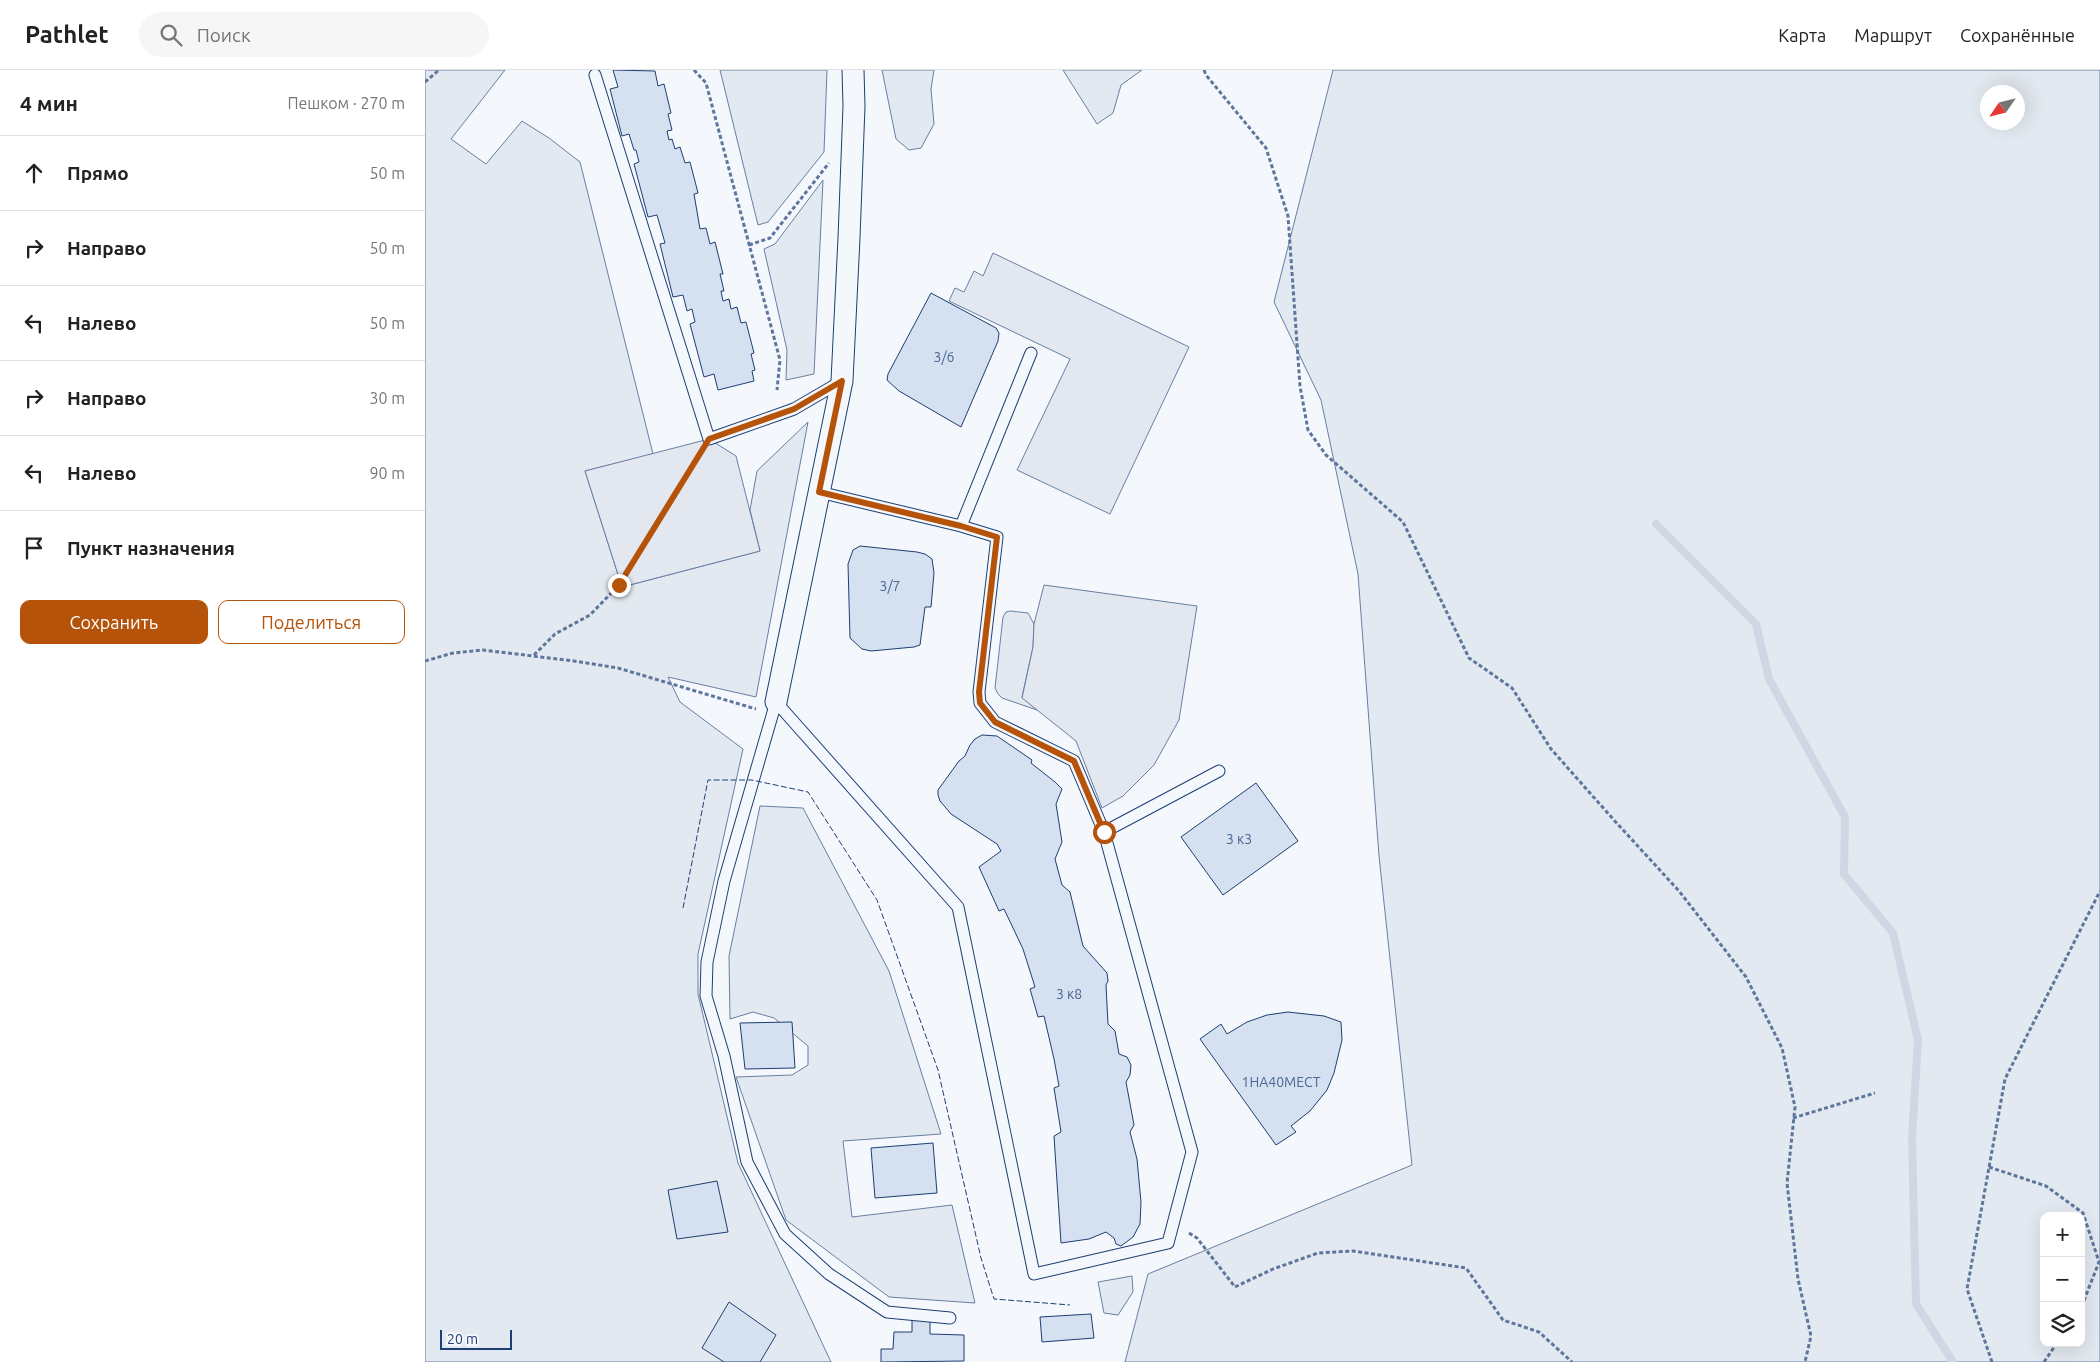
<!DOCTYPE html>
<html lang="ru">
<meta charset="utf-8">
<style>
:root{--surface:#fff;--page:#f6f6f6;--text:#222;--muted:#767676;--line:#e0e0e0;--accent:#b45309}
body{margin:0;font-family:Ubuntu,sans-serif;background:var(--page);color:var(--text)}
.controls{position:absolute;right:15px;bottom:15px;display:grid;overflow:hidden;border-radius:10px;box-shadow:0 5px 20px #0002}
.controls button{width:45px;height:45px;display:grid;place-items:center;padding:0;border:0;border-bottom:1px solid var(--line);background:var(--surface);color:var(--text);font:25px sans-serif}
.compass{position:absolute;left:1555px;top:15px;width:45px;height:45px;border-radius:50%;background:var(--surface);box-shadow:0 5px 20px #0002;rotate:235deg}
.scale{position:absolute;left:15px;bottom:12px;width:72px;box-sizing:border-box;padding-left:5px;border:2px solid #1d3f73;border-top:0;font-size:14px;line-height:18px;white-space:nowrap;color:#1d3f73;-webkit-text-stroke:4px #f4f7fb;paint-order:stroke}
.stop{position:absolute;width:15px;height:15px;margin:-11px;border:4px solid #b45309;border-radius:50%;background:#fff}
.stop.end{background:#b45309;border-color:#fff;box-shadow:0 1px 5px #0008}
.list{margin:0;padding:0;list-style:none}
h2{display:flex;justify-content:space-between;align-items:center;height:65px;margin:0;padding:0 20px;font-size:21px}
h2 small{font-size:16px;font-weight:400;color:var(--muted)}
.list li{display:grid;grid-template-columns:32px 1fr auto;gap:15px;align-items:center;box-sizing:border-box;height:75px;padding:0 20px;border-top:1px solid var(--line)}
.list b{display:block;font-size:19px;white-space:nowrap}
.list em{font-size:16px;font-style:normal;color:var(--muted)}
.actions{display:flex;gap:10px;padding:15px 20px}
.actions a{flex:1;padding:11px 0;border:1px solid var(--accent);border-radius:10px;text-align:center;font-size:18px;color:var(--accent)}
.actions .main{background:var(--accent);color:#fff}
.icon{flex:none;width:28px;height:28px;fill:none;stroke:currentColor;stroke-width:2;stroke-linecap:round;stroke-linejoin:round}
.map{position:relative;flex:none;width:1675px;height:1292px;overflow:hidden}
header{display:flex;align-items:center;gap:30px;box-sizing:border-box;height:70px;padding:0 25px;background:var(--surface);border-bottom:1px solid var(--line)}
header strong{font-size:24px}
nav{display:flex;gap:28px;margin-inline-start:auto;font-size:18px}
.search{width:350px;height:45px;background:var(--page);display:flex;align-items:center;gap:12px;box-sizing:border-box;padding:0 18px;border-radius:28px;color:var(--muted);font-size:19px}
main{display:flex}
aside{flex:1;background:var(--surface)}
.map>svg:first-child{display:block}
</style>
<header>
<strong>Pathlet</strong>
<div class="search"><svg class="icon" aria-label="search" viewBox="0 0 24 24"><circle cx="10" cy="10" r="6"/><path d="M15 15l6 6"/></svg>Поиск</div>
<nav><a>Карта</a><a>Маршрут</a><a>Сохранённые</a></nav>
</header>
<main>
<aside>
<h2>4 мин<small>Пешком · 270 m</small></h2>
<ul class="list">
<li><svg class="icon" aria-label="ahead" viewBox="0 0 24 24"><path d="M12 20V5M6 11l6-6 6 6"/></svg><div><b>Прямо</b></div><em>50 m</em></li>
<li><svg class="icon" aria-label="right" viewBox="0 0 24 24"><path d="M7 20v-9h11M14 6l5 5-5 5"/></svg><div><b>Направо</b></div><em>50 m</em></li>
<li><svg class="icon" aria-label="left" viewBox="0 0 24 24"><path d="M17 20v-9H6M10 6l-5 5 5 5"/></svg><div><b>Налево</b></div><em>50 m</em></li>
<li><svg class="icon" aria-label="right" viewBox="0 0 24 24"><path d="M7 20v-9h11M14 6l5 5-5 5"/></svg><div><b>Направо</b></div><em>30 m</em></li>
<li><svg class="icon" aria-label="left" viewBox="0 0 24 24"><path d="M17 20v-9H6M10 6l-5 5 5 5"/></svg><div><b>Налево</b></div><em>90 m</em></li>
<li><svg class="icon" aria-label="arrive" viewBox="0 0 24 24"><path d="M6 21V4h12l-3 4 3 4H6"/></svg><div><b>Пункт назначения</b></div></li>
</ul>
<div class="actions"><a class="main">Сохранить</a><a>Поделиться</a></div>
</aside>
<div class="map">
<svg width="1675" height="1292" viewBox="0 0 1675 1292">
<rect width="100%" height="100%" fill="#f4f7fb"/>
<path fill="#e3e9f0" stroke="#687fa3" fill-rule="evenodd" d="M0,0H80L26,69L61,94L97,51L124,68L155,92L228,384L160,401L197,517L335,481L325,440L332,401L383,352L331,627L243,607L255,632L318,679L273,884V924L313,1093L406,1292H0Z
M295,0H402L399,82L343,152L333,155Z
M457,0H509L506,19L509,54L496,78L484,80L471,69Z
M638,0H717L696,15L688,43L672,54Z
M908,0H1675V1292H700L723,1204L987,1095L954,786L933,504L896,330L849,232ZM1562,22H1592V52H1562ZM1619,1146H1656V1273H1619Z
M398,110L389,304L361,310L362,280L339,179L350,174Z
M585,541L603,543L609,554L608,577L597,627L612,640L577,628L573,624L570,618L578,547L581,542Z
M335,736L378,738L464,901L516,1064L418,1071L427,1147L527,1135L550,1233L464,1227L361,1150L311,1007L367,1005L383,995V976L349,948L328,942L305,949L304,886Z
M707,1206L708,1222L693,1245L679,1243L673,1212Z"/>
<path fill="#e3e8f0" stroke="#687fa3" d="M568,183L764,277L685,444L592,400L645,289L524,231L530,218L539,222L549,201L558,206Z
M284,369L311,386L335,481L197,517L160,401Z
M619,515L772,536L754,650L729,695L698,726L677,738L651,671L597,628L608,577L609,554Z"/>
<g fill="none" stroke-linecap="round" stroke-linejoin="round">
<path stroke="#cfd7e4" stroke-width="8" d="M1231,454L1331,554L1344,609L1420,747L1419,804L1468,863L1493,970L1487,1069L1491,1234L1528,1292"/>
</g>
<path fill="#d5e0f0" stroke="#1d3f73" d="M188,0L230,1L233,16L239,14L246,43L243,44L247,60L242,61L244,70L247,69L250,79L255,77L260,93L265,92L273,123L269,124L275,159L281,158L285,174L290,172L298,204H295L299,221H296L298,231L304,229L306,239L312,237L316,253L321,252L329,283L326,284L330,300L327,301L329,311L293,320L289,304L279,307L265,254L270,252L267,239L262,241L258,225L248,227L235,174L240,173L232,145L223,147L209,94L214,92L211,80H209L204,64L197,66L185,19L193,17Z
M506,223L571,258L574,263L573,271L536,357L474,321L462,310L463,304Z
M435,476L492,482L500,484L507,489L509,503L506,537H500L495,575L489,577L446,581L437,579L425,568L423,494L428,480Z
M557,665L572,666L607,690L606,693L630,712L637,719L631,734L637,772L630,789L637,815L645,822L658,876L682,903L683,911L681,915L683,954L690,961L694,984L702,987L706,995L705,1005L701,1012L709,1055L705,1062L712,1089L716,1132L715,1154L708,1167L696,1176L691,1174L689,1168L681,1162L664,1169L636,1173L629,1066L636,1062L629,1018L634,1016L629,989L619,946L613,947L605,919L610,917L598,879L579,839L574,841L554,797L576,781L572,774L526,744L515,731L513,725V720L534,691L540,686L545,675L550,669Z
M831,713L873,771L798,825L756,767Z
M863,942L899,946L916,952L917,970L909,1003L902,1020L885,1041L866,1056L871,1062L851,1075L775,969L796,954L802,964L822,952L842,945Z
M367,952L370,998L320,999L315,953Z
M508,1073L512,1123L450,1128L446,1078Z
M292,1111L303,1162L252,1169L243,1120Z
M304,1232L351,1265L335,1292H299L277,1278Z
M666,1244L669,1268L617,1272L615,1247Z
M487,1248L505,1249V1264L539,1265V1291L456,1292V1279H468L469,1262H487Z"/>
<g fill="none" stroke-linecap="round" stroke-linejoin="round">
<g stroke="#1d3f73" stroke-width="13">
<path id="lane" d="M170,5L284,369L369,339L417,311
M606,283L536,456L572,467L554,622L555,633L570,652L649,691L679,762
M394,422L536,456
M525,1248L462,1242L404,1204L360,1164L322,1092L299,986L281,926L282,892L299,811L351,632L533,837L609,1204L743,1173L767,1082L679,762L794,701"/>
</g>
<g stroke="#1d3f73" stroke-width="23">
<path id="street" d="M351,632L417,311L424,168L429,36L428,0"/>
</g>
<path stroke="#5e769c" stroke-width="3" stroke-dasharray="4 2.5" stroke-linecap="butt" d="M269,0L281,13L355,290L352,320
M779,0L781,5L841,78L863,146L875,316L883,360L901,385L978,452L1044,588L1087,618L1126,679L1188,749L1254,821L1321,907L1357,978L1370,1037L1362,1113L1373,1209L1386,1266L1380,1292
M0,12L14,0
M324,175L345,168L404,93
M109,585L130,564L165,545L194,515L275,383
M0,591L28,583L58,580L149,591L193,598L331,639
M1368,1048L1450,1023
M1564,1097L1621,1116L1658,1143L1674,1192L1656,1238
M764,1163L772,1168L810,1217L848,1199L893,1183L928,1181L1041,1198L1078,1250L1114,1262L1147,1292
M1567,1292L1542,1219L1580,1009L1675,821
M1619,1292L1632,1273"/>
<use href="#lane" stroke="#f4f7fb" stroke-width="11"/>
<use href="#street" stroke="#f4f7fb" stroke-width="21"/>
<path stroke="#1d3f73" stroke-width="1" stroke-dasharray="6 2.5" stroke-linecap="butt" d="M258,838L283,710H327L383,722L452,830L513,1000L556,1188L569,1229L645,1235"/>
</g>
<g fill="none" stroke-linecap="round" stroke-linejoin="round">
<path stroke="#b45309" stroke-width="6" d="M194,515L284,369L369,339L417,311L394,422L536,456L572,467L554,622L555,633L570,652L649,691L679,762"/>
</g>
<g text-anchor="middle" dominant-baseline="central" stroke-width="4" stroke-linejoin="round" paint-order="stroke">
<g font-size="14" fill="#4b6792">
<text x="519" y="287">3/6</text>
<text x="465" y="516">3/7</text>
<text x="814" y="769">3 к3</text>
<text x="644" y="924">3 к8</text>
<text x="856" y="1012">1НА40МЕСТ</text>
</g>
</g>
</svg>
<div class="controls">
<button>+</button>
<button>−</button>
<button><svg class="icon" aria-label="layers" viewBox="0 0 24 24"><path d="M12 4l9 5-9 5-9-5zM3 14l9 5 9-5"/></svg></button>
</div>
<svg class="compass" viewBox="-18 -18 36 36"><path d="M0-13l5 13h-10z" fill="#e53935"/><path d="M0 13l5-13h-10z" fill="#767676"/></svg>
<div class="scale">20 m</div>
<div class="stop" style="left:679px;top:762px"></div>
<div class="stop end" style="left:194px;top:515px"></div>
</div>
</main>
